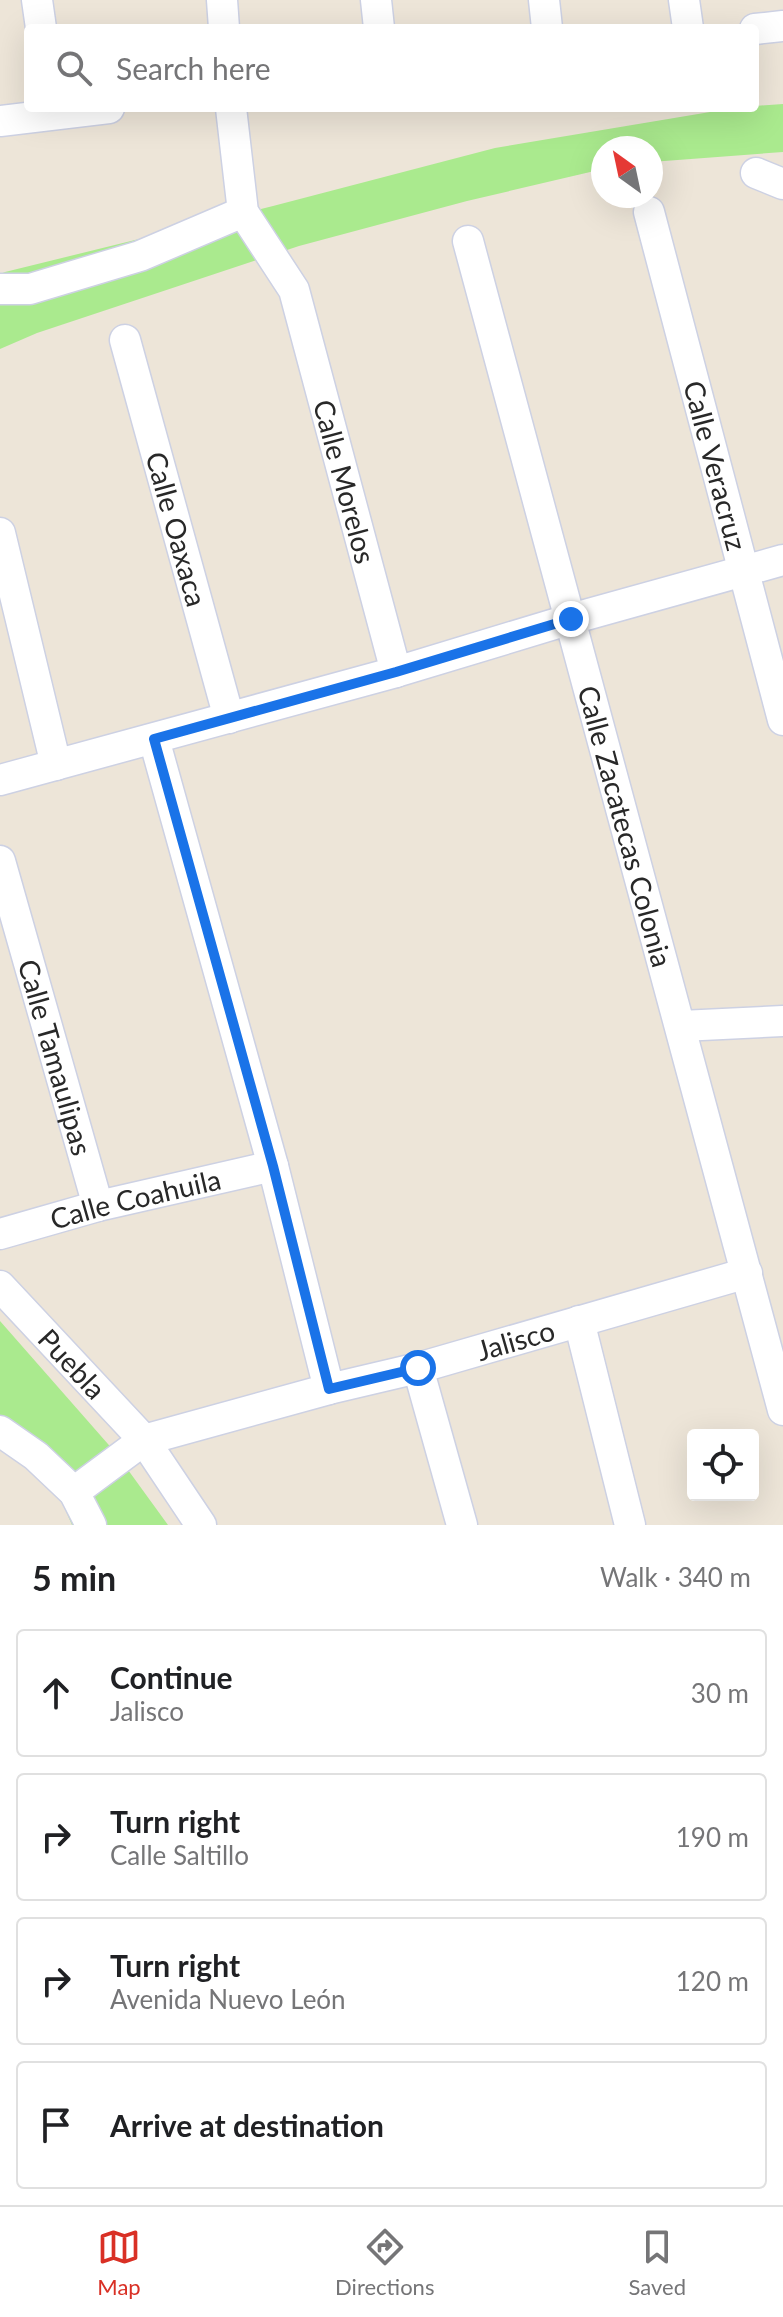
<!DOCTYPE html>
<meta charset="utf-8">
<style>
:root{--surface:#fff;--page:#f6f6f6;--text:#202124;--muted:#757577;--line:#e0e0e0;--accent:#d93025}
body{margin:0;font-family:Lato,sans-serif;background:var(--page);color:var(--text)}
.controls{position:absolute;right:24px;bottom:24px;display:grid;overflow:hidden;border-radius:8px;box-shadow:0 8px 32px #0002}
.controls button{width:72px;height:72px;display:grid;place-items:center;padding:0;border:0;border-bottom:2px solid var(--line);background:var(--surface);color:var(--text);font:40px sans-serif}
.compass{position:absolute;left:591px;top:136px;width:72px;height:72px;border-radius:50%;background:var(--surface);box-shadow:0 8px 32px #0002;rotate:327deg}
.stop{position:absolute;width:24px;height:24px;margin:-18px;border:6px solid #1a73e8;border-radius:50%;background:#fff}
.stop.end{background:#1a73e8;border-color:#fff;box-shadow:0 2px 8px #0008}
.list{margin:0;padding:0;list-style:none}
h2{display:flex;justify-content:space-between;align-items:center;height:104px;margin:0;padding:0 32px;font-size:34px}
h2 small{font-size:26px;font-weight:400;color:var(--muted)}
.list li{display:grid;grid-template-columns:52px 1fr auto;gap:24px;align-items:center;box-sizing:border-box;height:128px;margin:0 16px 16px;padding:0 16px;border:2px solid var(--line);border-radius:8px}
.list b{display:block;font-size:30px;white-space:nowrap}
.list p{margin:0;font-size:26px;white-space:nowrap;color:var(--muted)}
.list em{font-size:26px;font-style:normal;color:var(--muted)}
.icon{flex:none;width:44px;height:44px;fill:none;stroke:currentColor;stroke-width:2;stroke-linecap:round;stroke-linejoin:round}
.map{position:relative;flex:none;width:783px;height:1525px;overflow:hidden}
.search{position:absolute;background:var(--surface);box-shadow:0 8px 32px #0002;left:24px;right:24px;top:24px;height:88px;display:flex;align-items:center;gap:20px;box-sizing:border-box;padding:0 28px;border-radius:8px;color:var(--muted);font-size:30px}
.sheet{height:680px;background:var(--surface)}
nav{display:flex;justify-content:space-around;align-items:center;box-sizing:border-box;height:112px;border-top:2px solid var(--line);background:var(--surface);font-size:22px;color:var(--muted)}
nav a{display:grid;justify-items:center;gap:4px}
nav .on{color:var(--accent)}
.map>svg:first-child{display:block}
</style>
<div class="map">
<svg width="783" height="1525" viewBox="0 0 783 1525">
<rect width="100%" height="100%" fill="#ede5d8"/>
<path fill="#aaea8e" d="M783,104V152L651,162V148H603V169L467,201L299,246L37,333L0,349V274L5,272L273,206L495,148L734,108H755V106Z
M0,1321L115,1452L168,1525H72L61,1500L0,1425Z"/>
<g fill="none" stroke-linecap="round" stroke-linejoin="round">
<g stroke="#cdd1e3" stroke-width="33">
<g id="minor">
<path d="M37,0L41,28"/>
<path d="M222,0L224,28"/>
<path d="M376,0L379,28"/>
<path d="M544,0L547,28"/>
<path d="M684,0L688,28"/>
<path d="M755,29L783,26"/>
<path id="s1" d="M231,108L243,212L294,290L396,672"/>
<path d="M0,121L109,108"/>
<path d="M756,173L783,184"/>
<path id="s2" d="M649,212L783,720"/>
<path id="s3" d="M468,241L783,1410"/>
<path d="M0,289H30L140,256L243,212"/>
<path id="s4" d="M125,340L229,718"/>
<path d="M0,533L56,765"/>
<path d="M154,739L273,1166L329,1389"/>
<path d="M0,780L396,672L571,619L783,560"/>
<path id="s5" d="M0,861L98,1206"/>
<path d="M681,1026L783,1021"/>
<path id="s6" d="M0,1234L98,1206L273,1166"/>
<path id="s7" d="M0,1286L144,1440L201,1525"/>
<path d="M579,1321L630,1525"/>
<path d="M418,1368L462,1525"/>
<path d="M0,1431L36,1456L74,1492L91,1525"/>
<path id="s8" d="M74,1492L144,1440L329,1389L418,1368L747,1273"/>
</g>
</g>
<use href="#minor" stroke="#fff" stroke-width="30"/>
</g>
<g fill="none" stroke-linecap="round" stroke-linejoin="round">
<path stroke="#1a73e8" stroke-width="10" d="M418,1368L329,1389L273,1166L154,739L396,672L571,619"/>
</g>
<g text-anchor="middle" dominant-baseline="central" stroke-width="7" stroke-linejoin="round" paint-order="stroke">
<g font-size="28" fill="#282828" stroke="#fff">
<text stroke="none"><textPath href="#s2" startOffset="262">Calle Veracruz</textPath></text>
<text stroke="none"><textPath href="#s1" startOffset="396">Calle Morelos</textPath></text>
<text stroke="none"><textPath href="#s4" startOffset="196">Calle Oaxaca</textPath></text>
<text stroke="none"><textPath href="#s3" startOffset="606">Calle Zacatecas Colonia</textPath></text>
<text stroke="none"><textPath href="#s5" startOffset="204">Calle Tamaulipas</textPath></text>
<text stroke="none"><textPath href="#s6" startOffset="140">Calle Coahuila</textPath></text>
<text stroke="none"><textPath href="#s8" startOffset="472">Jalisco</textPath></text>
<text stroke="none"><textPath href="#s7" startOffset="106">Puebla</textPath></text>
</g>
</g>
</svg>
<div class="controls">
<button><svg class="icon" aria-label="locate" viewBox="0 0 24 24"><circle cx="12" cy="12" r="6"/><path d="M12 2v4M12 18v4M2 12h4M18 12h4"/></svg></button>
</div>
<svg class="compass" viewBox="-18 -18 36 36"><path d="M0-13l5 13h-10z" fill="#e53935"/><path d="M0 13l5-13h-10z" fill="#757577"/></svg>
<div class="stop" style="left:418px;top:1368px"></div>
<div class="stop end" style="left:571px;top:619px"></div>
<div class="search"><svg class="icon" aria-label="search" viewBox="0 0 24 24"><circle cx="10" cy="10" r="6"/><path d="M15 15l6 6"/></svg>Search here</div>
</div>
<section class="sheet">
<h2>5 min<small>Walk · 340 m</small></h2>
<ul class="list">
<li><svg class="icon" aria-label="ahead" viewBox="0 0 24 24"><path d="M12 20V5M6 11l6-6 6 6"/></svg><div><b>Continue</b><p>Jalisco</p></div><em>30 m</em></li>
<li><svg class="icon" aria-label="right" viewBox="0 0 24 24"><path d="M7 20v-9h11M14 6l5 5-5 5"/></svg><div><b>Turn right</b><p>Calle Saltillo</p></div><em>190 m</em></li>
<li><svg class="icon" aria-label="right" viewBox="0 0 24 24"><path d="M7 20v-9h11M14 6l5 5-5 5"/></svg><div><b>Turn right</b><p>Avenida Nuevo León</p></div><em>120 m</em></li>
<li><svg class="icon" aria-label="arrive" viewBox="0 0 24 24"><path d="M6 21V4h12l-3 4 3 4H6"/></svg><div><b>Arrive at destination</b></div></li>
</ul>
</section>
<nav>
<a class="on"><svg class="icon" aria-label="map" viewBox="0 0 24 24"><path d="M3 6l6-2 6 2 6-2v14l-6 2-6-2-6 2zM9 4v14M15 6v14"/></svg>Map</a>
<a><svg class="icon" aria-label="directions" viewBox="0 0 24 24"><path d="M12 3l9 9-9 9-9-9zM9 14v-3h6M13 9l2 2-2 2"/></svg>Directions</a>
<a><svg class="icon" aria-label="saved" viewBox="0 0 24 24"><path d="M7 4h10v16l-5-4-5 4z"/></svg>Saved</a>
</nav>
